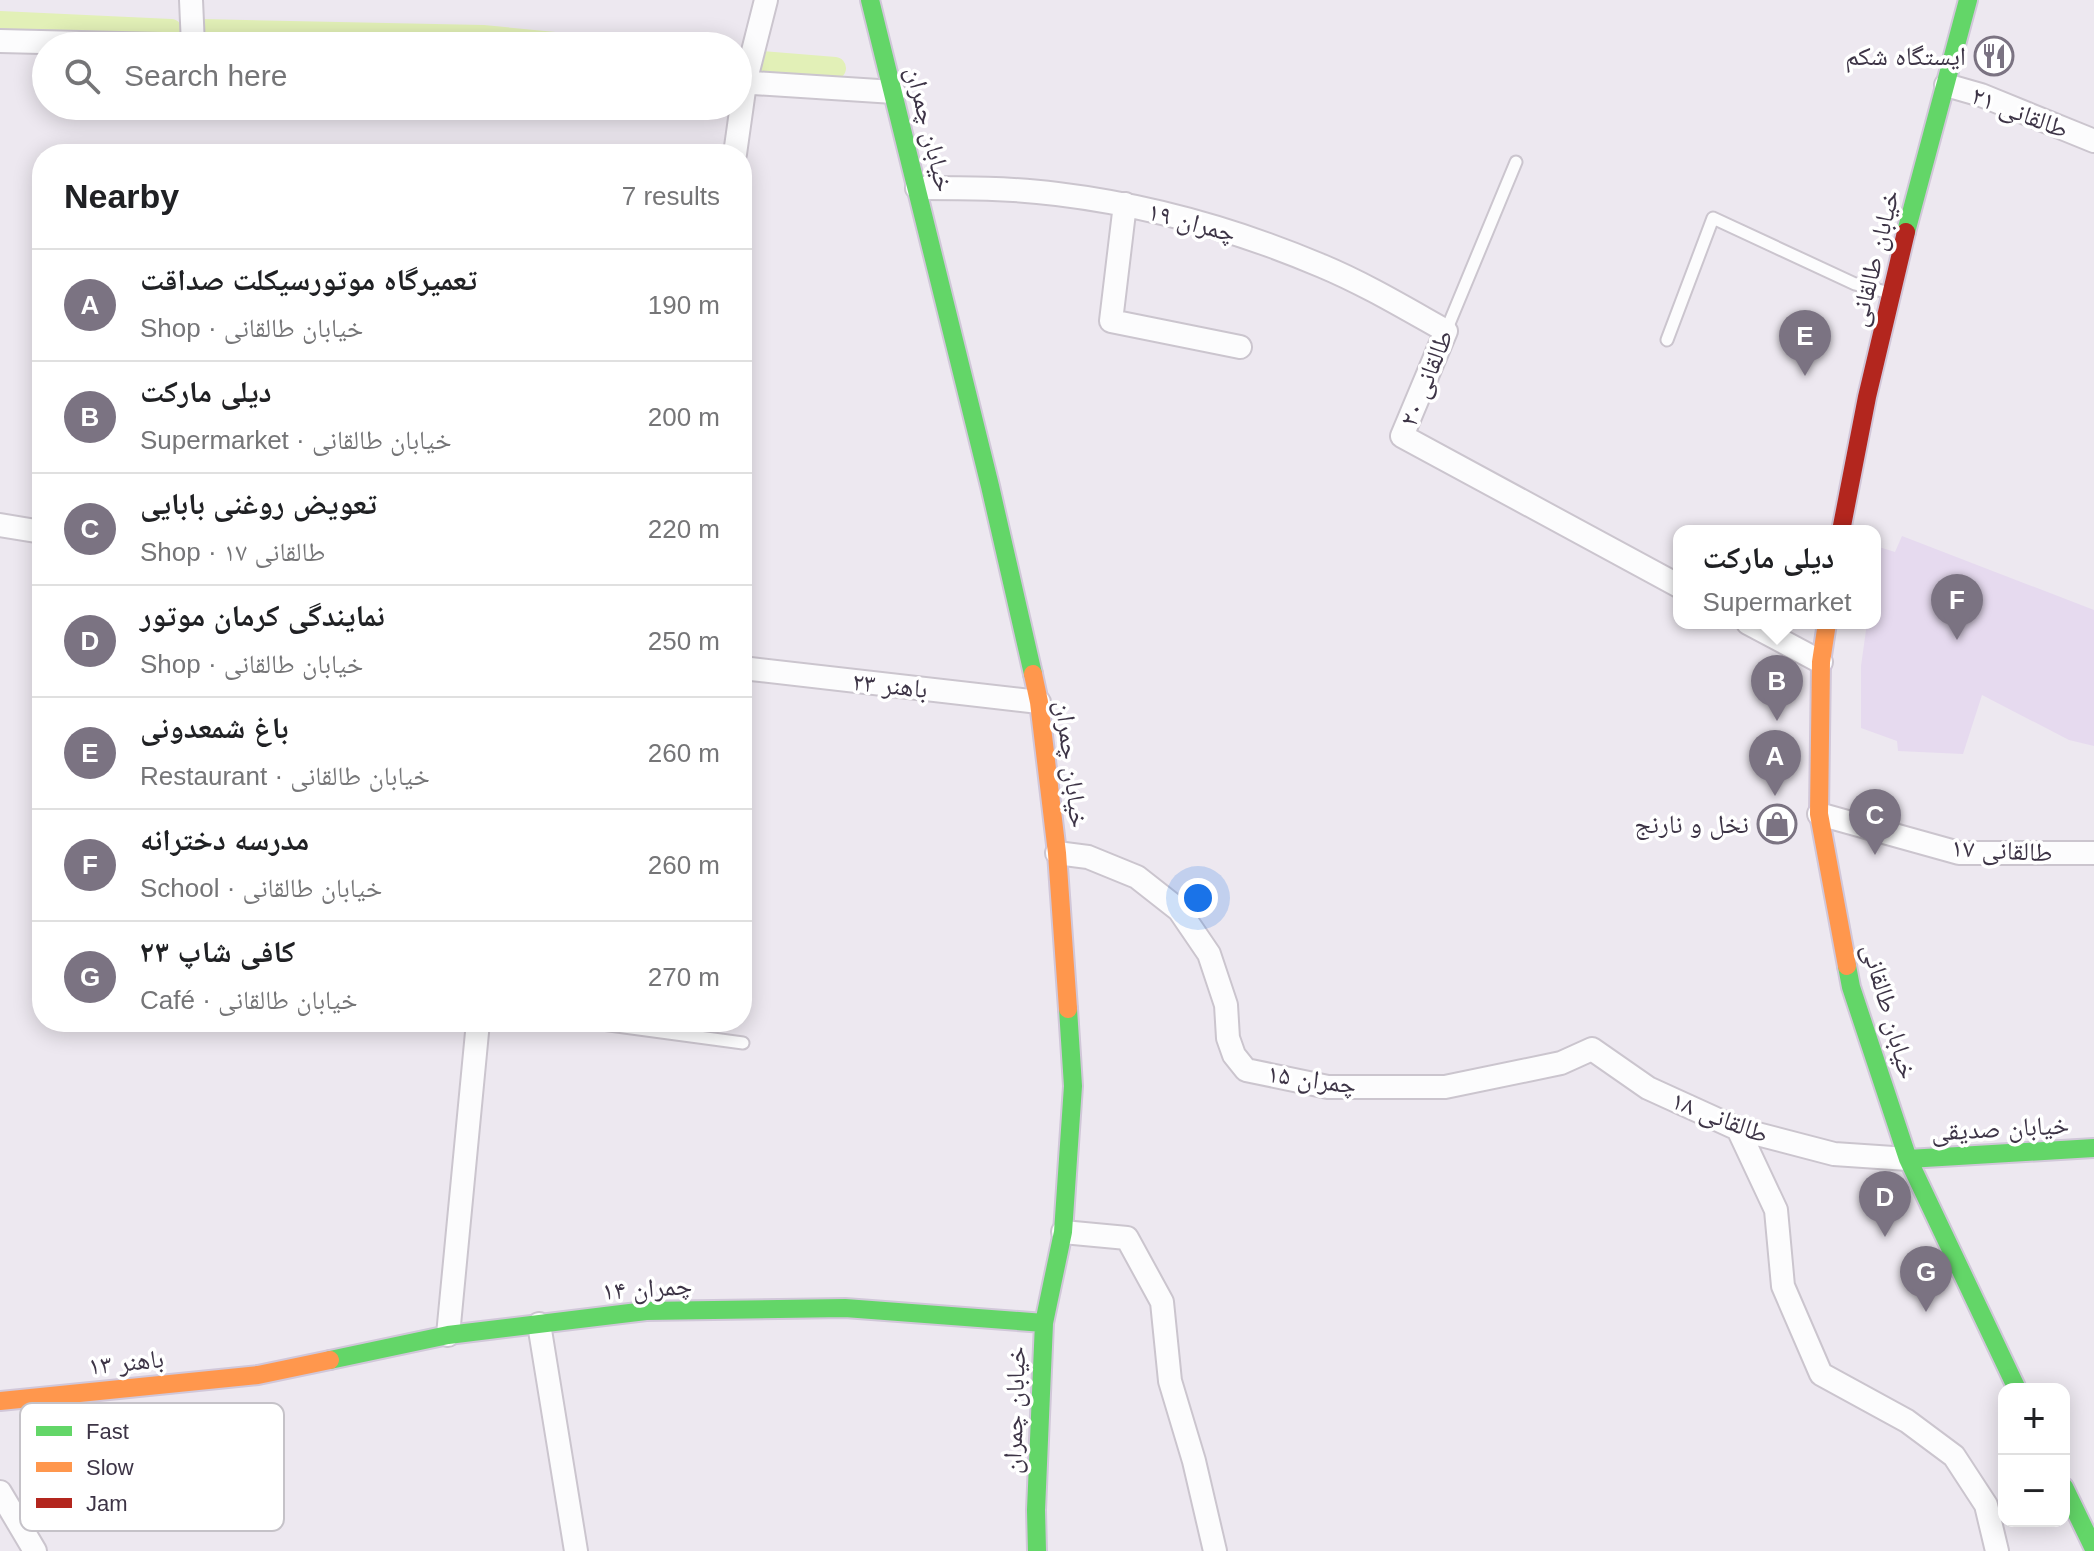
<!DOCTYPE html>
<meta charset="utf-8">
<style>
:root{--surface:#fff;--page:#f6f6f6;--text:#202124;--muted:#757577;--line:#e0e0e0;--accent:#7b7382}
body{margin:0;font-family:Arial,"Noto Naskh Arabic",sans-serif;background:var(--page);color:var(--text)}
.controls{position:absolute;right:24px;bottom:24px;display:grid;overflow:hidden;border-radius:16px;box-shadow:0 4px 20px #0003}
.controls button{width:72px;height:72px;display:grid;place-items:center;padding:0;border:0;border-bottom:2px solid var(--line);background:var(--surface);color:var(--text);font:40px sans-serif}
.you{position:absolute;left:1198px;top:898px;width:28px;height:28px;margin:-20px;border:6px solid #fff;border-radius:50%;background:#1a73e8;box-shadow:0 0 0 12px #1a73e833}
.badge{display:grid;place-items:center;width:52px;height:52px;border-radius:50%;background:var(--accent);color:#fff;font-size:26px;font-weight:700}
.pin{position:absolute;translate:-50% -66px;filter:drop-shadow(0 2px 4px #0008)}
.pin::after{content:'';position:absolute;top:42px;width:28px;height:24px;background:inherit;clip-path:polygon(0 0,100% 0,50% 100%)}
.popup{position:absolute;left:1673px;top:525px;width:208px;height:104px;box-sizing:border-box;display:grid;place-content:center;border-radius:16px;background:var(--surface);filter:drop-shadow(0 2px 6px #0005);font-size:26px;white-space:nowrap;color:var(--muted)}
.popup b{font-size:30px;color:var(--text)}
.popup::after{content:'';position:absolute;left:50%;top:100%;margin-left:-16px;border:16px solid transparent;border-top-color:var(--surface)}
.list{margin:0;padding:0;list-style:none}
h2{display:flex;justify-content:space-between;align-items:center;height:104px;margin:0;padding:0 32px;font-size:34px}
h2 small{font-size:26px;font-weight:400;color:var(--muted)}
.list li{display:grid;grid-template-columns:52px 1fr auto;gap:24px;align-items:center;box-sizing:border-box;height:112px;padding:0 32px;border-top:2px solid var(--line)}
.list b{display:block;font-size:30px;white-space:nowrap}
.list p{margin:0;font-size:26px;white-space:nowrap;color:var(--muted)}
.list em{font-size:26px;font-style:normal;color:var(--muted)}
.icon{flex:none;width:44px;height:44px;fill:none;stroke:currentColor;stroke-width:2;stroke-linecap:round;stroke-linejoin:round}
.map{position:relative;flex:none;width:2094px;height:1551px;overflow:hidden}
.search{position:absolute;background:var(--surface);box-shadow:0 4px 20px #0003;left:32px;top:32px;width:720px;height:88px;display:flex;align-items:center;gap:20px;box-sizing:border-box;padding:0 28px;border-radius:44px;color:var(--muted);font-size:30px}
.panel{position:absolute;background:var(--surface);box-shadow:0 4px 20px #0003;left:32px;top:144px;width:720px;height:888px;border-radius:32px}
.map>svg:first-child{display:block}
</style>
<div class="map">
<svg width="2094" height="1551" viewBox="0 0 2094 1551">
<rect width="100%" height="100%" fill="#ede8f0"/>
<path fill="#e6daef" d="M1902,536L2094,610V746L2069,740L1982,695L1963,754L1898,751L1897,741L1861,728V666L1867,623H1875V573L1879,547L1895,552Z"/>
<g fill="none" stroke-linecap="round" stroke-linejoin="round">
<path stroke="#e2f0b7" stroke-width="22" d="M0,22L171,30
M201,30L483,36L586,46
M738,60L835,68"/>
<g stroke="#cbc5ce" stroke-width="15">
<path id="lane" d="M1446,331L1516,162
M1667,340L1713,218L1855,284L1886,292
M587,1022L743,1043"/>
</g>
<g stroke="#cbc5ce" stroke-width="26">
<path id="street" d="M191,0L193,45
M0,41L203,46
M738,82L894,92
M1946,85L1981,95L2094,141
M735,154L745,83L766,0
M917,188C964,188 1011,188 1057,194C1148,205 1237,230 1322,266C1365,284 1405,308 1446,331L1402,436L1679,586
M1125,204L1111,321L1240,347
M0,525L42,532
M1748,623L1821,662
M742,668L1039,702
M1819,814L1959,853H2094
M1057,853L1088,857L1137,877L1179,910L1209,954L1226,1005L1228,1038L1234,1055L1246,1070L1328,1087H1445L1561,1063L1592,1049L1648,1088L1738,1129L1834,1154L1908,1159
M1738,1129L1776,1210L1783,1286L1821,1374L1907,1421L1954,1456L1986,1505L1997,1551
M1063,1232L1127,1238L1162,1302L1170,1381L1194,1461L1215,1551
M539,1324L576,1551
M448,1335L478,1022
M0,1492L35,1551"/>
</g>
<g stroke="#d1c7d9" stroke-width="22">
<path id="fast" d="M870,0L990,486L1033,674
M1906,232L1968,0
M1847,966L1851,987L1908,1159L2017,1389
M1908,1159L2094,1148
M330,1360L448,1335L646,1311L845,1308L1044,1323
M2064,1487L2094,1549
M1037,1551L1036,1510L1044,1323L1063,1232L1073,1086L1068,1009"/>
</g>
<g stroke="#d1c7d9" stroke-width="22">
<path id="slow" d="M1827,623L1821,662L1819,814L1847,966
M1033,674L1039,702L1057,853L1068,1009
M0,1401L258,1375L330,1360"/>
</g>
<g stroke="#d1c7d9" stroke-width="22">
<path id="jam" d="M1841,531L1867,397L1906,232"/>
</g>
<use href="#lane" stroke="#fcfcfd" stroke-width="11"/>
<use href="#street" stroke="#fcfcfd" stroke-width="22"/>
<use href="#fast" stroke="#63d668" stroke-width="18"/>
<use href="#slow" stroke="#ff974d" stroke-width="18"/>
<use href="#jam" stroke="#b3261e" stroke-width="18"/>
</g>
<defs>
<g id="restaurant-ring" transform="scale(2)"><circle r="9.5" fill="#fff" stroke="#7b7382" stroke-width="1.5"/><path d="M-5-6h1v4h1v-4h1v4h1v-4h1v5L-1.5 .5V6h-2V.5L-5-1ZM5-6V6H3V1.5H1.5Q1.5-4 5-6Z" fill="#7b7382"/></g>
<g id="shop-ring" transform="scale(2)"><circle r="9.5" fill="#fff" stroke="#7b7382" stroke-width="1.5"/><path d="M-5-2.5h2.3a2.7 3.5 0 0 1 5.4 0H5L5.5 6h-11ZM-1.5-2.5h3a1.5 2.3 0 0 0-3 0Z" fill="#7b7382"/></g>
</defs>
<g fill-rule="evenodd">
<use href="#restaurant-ring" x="1994" y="56"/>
<use href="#shop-ring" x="1777" y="824"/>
</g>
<g text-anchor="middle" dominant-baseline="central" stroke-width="7" stroke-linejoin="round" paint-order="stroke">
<g font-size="26" fill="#3d3446" stroke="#fff" text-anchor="end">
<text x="1966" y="56">ایستگاه شکم</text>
<text x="1749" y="824">نخل و نارنج</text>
</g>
<g font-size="26" fill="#3d3446" stroke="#fff">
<text transform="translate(2020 112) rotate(21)">طالقانی ۲۱</text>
<text transform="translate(930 129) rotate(76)">خیابان چمران</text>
<text transform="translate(1192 222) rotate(15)">چمران ۱۹</text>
<text transform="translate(1874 258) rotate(-76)">خیابان طالقانی</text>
<text transform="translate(1426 378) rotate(-68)">طالقانی ۲۰</text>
<text transform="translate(890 685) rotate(6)">باهنر ۲۳</text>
<text transform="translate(1072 764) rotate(83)">خیابان چمران</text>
<text transform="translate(2002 850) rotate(3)">طالقانی ۱۷</text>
<text transform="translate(1890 1011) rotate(74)">خیابان طالقانی</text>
<text transform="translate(1312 1079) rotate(8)">چمران ۱۵</text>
<text transform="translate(1720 1117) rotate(21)">طالقانی ۱۸</text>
<text transform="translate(2000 1128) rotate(-3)">خیابان صدیقی</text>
<text transform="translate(647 1288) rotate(-4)">چمران ۱۴</text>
<text transform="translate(126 1362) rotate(-6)">باهنر ۱۳</text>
<text transform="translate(1014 1410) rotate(-88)">خیابان چمران</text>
</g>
</g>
<rect x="20" y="1403" width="264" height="128" rx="12" fill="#fff" stroke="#c5c2c8" stroke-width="2"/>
<rect x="36" y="1426" width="36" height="10" fill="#63d668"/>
<rect x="36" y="1462" width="36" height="10" fill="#ff974d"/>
<rect x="36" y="1498" width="36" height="10" fill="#b3261e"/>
<g font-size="22" fill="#3d3446">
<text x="86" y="1439">Fast</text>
<text x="86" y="1475">Slow</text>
<text x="86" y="1511">Jam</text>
</g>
</svg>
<div class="controls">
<button>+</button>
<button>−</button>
</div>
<div class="you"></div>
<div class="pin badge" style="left:1775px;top:796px">A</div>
<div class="pin badge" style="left:1777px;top:721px">B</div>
<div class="popup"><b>دیلی مارکت</b>Supermarket</div>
<div class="pin badge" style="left:1875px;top:855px">C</div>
<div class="pin badge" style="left:1885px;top:1237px">D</div>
<div class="pin badge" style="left:1805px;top:376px">E</div>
<div class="pin badge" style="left:1957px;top:640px">F</div>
<div class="pin badge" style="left:1926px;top:1312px">G</div>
<div class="search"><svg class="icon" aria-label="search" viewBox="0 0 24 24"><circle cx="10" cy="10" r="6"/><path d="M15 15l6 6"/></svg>Search here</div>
<section class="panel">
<h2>Nearby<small>7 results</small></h2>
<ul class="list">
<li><span class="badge">A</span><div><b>تعمیرگاه موتورسیکلت صداقت</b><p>Shop · خیابان طالقانی</p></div><em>190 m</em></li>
<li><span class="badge">B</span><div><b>دیلی مارکت</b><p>Supermarket · خیابان طالقانی</p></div><em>200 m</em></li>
<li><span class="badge">C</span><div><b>تعویض روغنی بابایی</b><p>Shop · طالقانی ۱۷</p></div><em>220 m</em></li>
<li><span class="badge">D</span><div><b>نمایندگی کرمان موتور</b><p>Shop · خیابان طالقانی</p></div><em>250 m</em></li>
<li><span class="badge">E</span><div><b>باغ شمعدونی</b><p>Restaurant · خیابان طالقانی</p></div><em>260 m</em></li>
<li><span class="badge">F</span><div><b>مدرسه دخترانه</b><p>School · خیابان طالقانی</p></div><em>260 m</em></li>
<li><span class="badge">G</span><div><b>کافی شاپ ۲۳</b><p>Café · خیابان طالقانی</p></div><em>270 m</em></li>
</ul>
</section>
</div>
